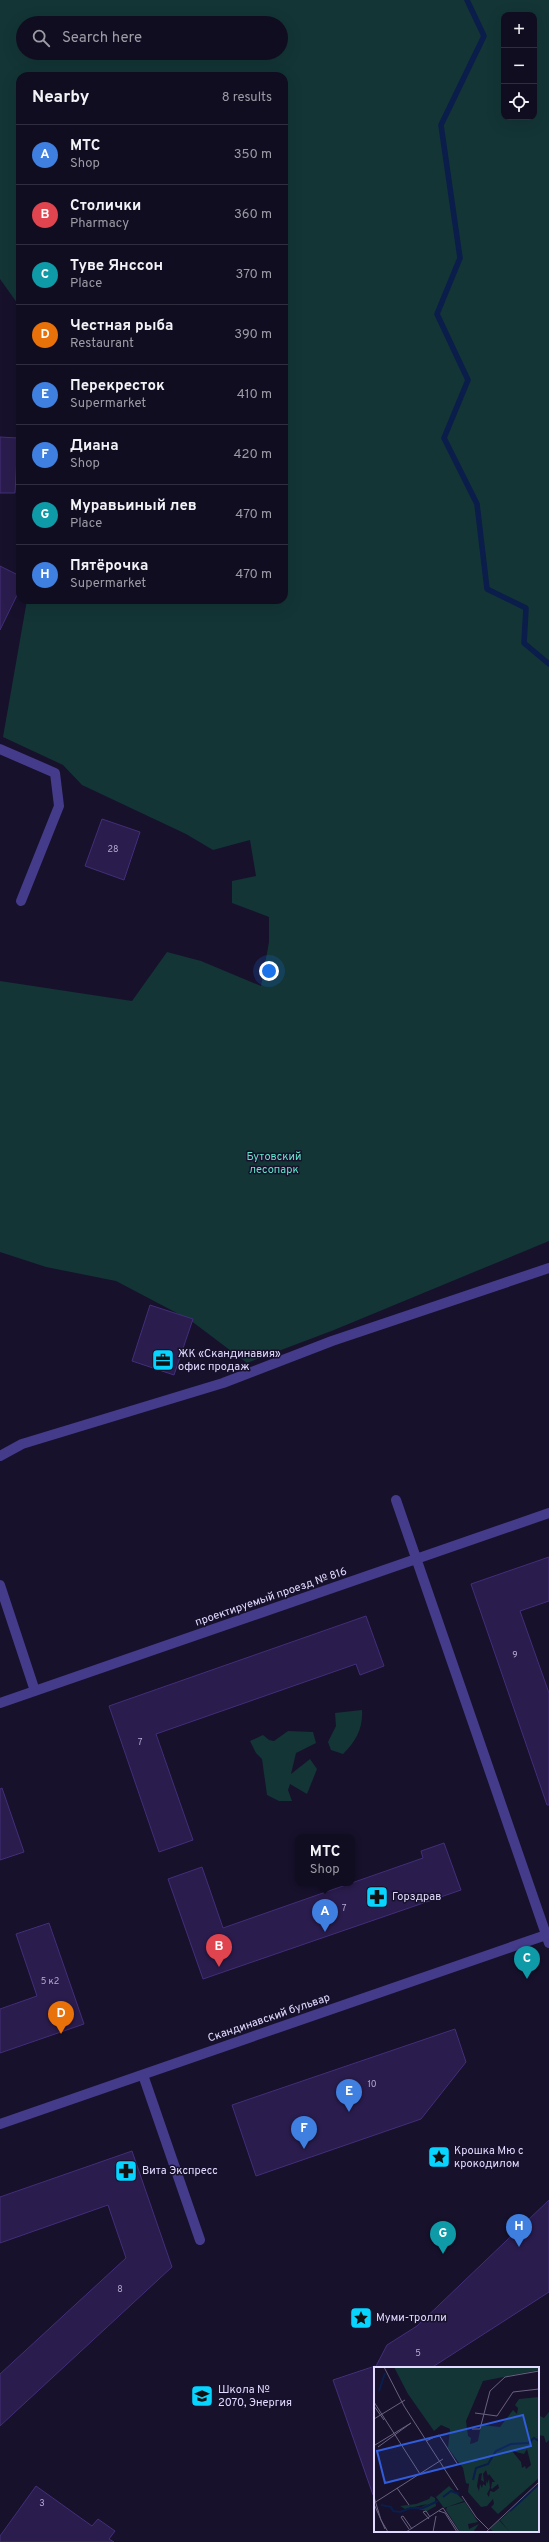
<!DOCTYPE html>
<meta charset="utf-8">
<style>
:root{--surface:#110d21;--page:#1e1b2e;--text:#f1f3f6;--muted:#9c9ca5;--line:#302d3f;--accent:#1a73e8}
body{margin:0;font-family:Overpass,sans-serif;background:var(--page);color:var(--text)}
.controls{position:absolute;right:12px;top:12px;display:grid;overflow:hidden;border-radius:8px;box-shadow:0 4px 16px #0002}
.controls button{width:36px;height:36px;display:grid;place-items:center;padding:0;border:0;border-bottom:1px solid var(--line);background:var(--surface);color:var(--text);font:20px sans-serif}
.you{position:absolute;left:269px;top:971px;width:14px;height:14px;margin:-10px;border:3px solid #fff;border-radius:50%;background:#1a73e8;box-shadow:0 0 0 6px #1a73e833}
.badge{display:grid;place-items:center;width:26px;height:26px;border-radius:50%;background:var(--accent);color:#fff;font-size:13px;font-weight:700}
.pin{position:absolute;translate:-50% -33px;filter:drop-shadow(0 1px 2px #0008)}
.pin::after{content:'';position:absolute;top:21px;width:14px;height:12px;background:inherit;clip-path:polygon(0 0,100% 0,50% 100%)}
.popup{position:absolute;left:295px;top:1834px;width:60px;height:52px;box-sizing:border-box;display:grid;place-content:center;border-radius:8px;background:var(--surface);filter:drop-shadow(0 1px 3px #0005);font-size:13px;white-space:nowrap;color:var(--muted)}
.popup b{font-size:15px;color:var(--text)}
.popup::after{content:'';position:absolute;left:50%;top:100%;margin-left:-8px;border:8px solid transparent;border-top-color:var(--surface)}
.list{margin:0;padding:0;list-style:none}
h2{display:flex;justify-content:space-between;align-items:center;height:52px;margin:0;padding:0 16px;font-size:17px}
h2 small{font-size:13px;font-weight:400;color:var(--muted)}
.list li{display:grid;grid-template-columns:26px 1fr auto;gap:12px;align-items:center;box-sizing:border-box;height:60px;padding:0 16px;border-top:1px solid var(--line)}
.list b{display:block;font-size:15px;white-space:nowrap}
.list p{margin:0;font-size:13px;white-space:nowrap;color:var(--muted)}
.list em{font-size:13px;font-style:normal;color:var(--muted)}
.icon{flex:none;width:22px;height:22px;fill:none;stroke:currentColor;stroke-width:2;stroke-linecap:round;stroke-linejoin:round}
.map{position:relative;flex:none;width:549px;height:2542px;overflow:hidden}
.search{position:absolute;background:var(--surface);box-shadow:0 4px 16px #0002;left:16px;top:16px;width:272px;height:44px;display:flex;align-items:center;gap:10px;box-sizing:border-box;padding:0 14px;border-radius:22px;color:var(--muted);font-size:15px}
.panel{position:absolute;background:var(--surface);box-shadow:0 4px 16px #0002;left:16px;top:72px;width:272px;height:532px;border-radius:12px}
.map>svg:first-child{display:block}
</style>
<div class="map">
<svg width="549" height="2542" viewBox="0 0 549 2542">
<rect width="100%" height="100%" fill="#17112c"/>
<path fill="#133536" fill-rule="evenodd" d="M0,0H549V1241L334,1330L247,1363L190,1320L116,1281L46,1267L0,1252V981L132,1001L167,952L201,961L261,986L269,942V917L232,903V881L256,876L250,840L213,850L186,834L82,785L63,765L3,737L27,600H284V76H20V307L0,279ZM504,15H534V117H504ZM23,23H281V53H23Z
M362,1710C363,1729 356,1741 343,1754L331,1750L328,1742L336,1726L335,1713Z
M288,1731L313,1732L316,1743L296,1753L291,1774L310,1759L317,1769L307,1794L290,1784L288,1790L292,1801H279L267,1795L262,1759L256,1753L250,1741L263,1735L269,1740L274,1741Z
M549,2412V2440L546,2443L544,2436L538,2435V2415L544,2418Z"/>
<g fill="none" stroke-linecap="round" stroke-linejoin="round">
<path stroke="#0a1d4b" stroke-width="5.5" d="M467,0L484,36L441,125L460,258L437,314L468,380L444,438L477,504L487,589L526,608L524,643L549,664"/>
</g>
<path fill="#2a1c4d" stroke="#422e79" d="M0,437L18,438L15,493H0Z
M0,566L20,576V589L0,630Z
M102,819L140,832L124,880L85,866Z
M150,1305L193,1319L174,1375L132,1361Z
M549,1557V1601L520,1611L549,1693V1805H547L471,1584Z
M366,1616L384,1666L360,1675L356,1664L156,1734L193,1840L159,1852L109,1706Z
M2,1788L24,1852L0,1860V1789Z
M444,1843L461,1890L203,1979L168,1879L202,1867L223,1928L423,1858L421,1851Z
M49,1923L84,2024L0,2053V2009L37,1996L16,1934Z
M455,2029L466,2062L421,2119L256,2176L232,2105Z
M132,2151L172,2267L0,2426V2374L126,2258L108,2205L0,2243V2197Z
M549,2200V2292L431,2368H375V2495H373L333,2380L375,2366V2368L387,2345L417,2326Z
M36,2486L92,2526L98,2519L115,2531L109,2539L114,2542H0V2536Z"/>
<g fill="none" stroke-linecap="round" stroke-linejoin="round">
<path stroke="#443b8b" stroke-width="10" d="M0,749L55,773L59,806L21,901
M0,1456L22,1444L223,1383L332,1341L549,1268
M396,1500L549,1943
M0,1585L35,1691
M0,1703L549,1513
M143,2075L200,2240
M0,2124L546,1935"/>
</g>
<defs>
<g id="office-square" transform="scale(1.15)"><rect x="-9" y="-9" width="18" height="18" rx="4" fill="#07d5ff" stroke="#17112c"/><path d="M-6-3h4V-5.5h4V-3h4V5H-6ZM-1-4.5V-3h2v-1.5ZM-6 0V1H6V0Z" fill="#111"/></g>
<g id="pharmacy-square" transform="scale(1.15)"><rect x="-9" y="-9" width="18" height="18" rx="4" fill="#07d5ff" stroke="#17112c"/><path d="M-2-6h4v4h4v4h-4v4h-4v-4h-4v-4h4Z" fill="#111"/></g>
<g id="sight-square" transform="scale(1.15)"><rect x="-9" y="-9" width="18" height="18" rx="4" fill="#07d5ff" stroke="#17112c"/><path d="M0-6L1.8-2.2L6-1.7L2.9 1.2L3.7 5.4L0 3.3L-3.7 5.4L-2.9 1.2L-6-1.7L-1.8-2.2Z" fill="#111"/></g>
<g id="school-square" transform="scale(1.15)"><rect x="-9" y="-9" width="18" height="18" rx="4" fill="#07d5ff" stroke="#17112c"/><path d="M0-5L7-2L0 1L-7-2ZM-4 1L0 2.5L4 1V4Q0 6-4 4Z" fill="#111"/></g>
</defs>
<g fill-rule="evenodd">
<use href="#office-square" x="163" y="1360"/>
<use href="#pharmacy-square" x="377" y="1897"/>
<use href="#sight-square" x="439" y="2157"/>
<use href="#pharmacy-square" x="126" y="2171"/>
<use href="#sight-square" x="361" y="2318"/>
<use href="#school-square" x="202" y="2396"/>
</g>
<g text-anchor="middle" dominant-baseline="central" stroke-width="3" stroke-linejoin="round" paint-order="stroke">
<g font-size="9" fill="#b4abd2">
<text x="113" y="849">28</text>
<text x="515" y="1655">9</text>
<text x="140" y="1742">7</text>
<text x="344" y="1908">7</text>
<text x="50" y="1981">5 к2</text>
<text x="372" y="2084">10</text>
<text x="120" y="2289">8</text>
<text x="418" y="2353">5</text>
<text x="42" y="2503">3</text>
</g>
<g font-size="11" fill="#63e3cc" stroke="#17112c">
<text x="274" y="1157">Бутовский<tspan x="274" dy="13">лесопарк</tspan></text>
</g>
<g font-size="11" fill="#e2dbff" stroke="#17112c" text-anchor="start">
<text x="178" y="1354">ЖК «Скандинавия»<tspan x="178" dy="13">офис продаж</tspan></text>
<text x="392" y="1897">Горздрав</text>
<text x="454" y="2151">Крошка Мю с<tspan x="454" dy="13">крокодилом</tspan></text>
<text x="142" y="2171">Вита Экспресс</text>
<text x="376" y="2318">Муми-тролли</text>
<text x="218" y="2390">Школа №<tspan x="218" dy="13">2070, Энергия</tspan></text>
</g>
<g font-size="11" fill="#e2dbff" stroke="#17112c">
<text transform="translate(271 1597) rotate(-19)">проектируемый проезд № 816</text>
<text transform="translate(269 2018) rotate(-19)">Скандинавский бульвар</text>
</g>
</g>
<g transform="translate(374 2367)">
<rect width="165" height="165" fill="#17112c"/>
<path d="M20,0H165V3L109,14L92,54L94,69L97,71L96,77L100,76L104,74L107,58L126,60L139,43L143,47L144,41L141,38L145,32L165,30V111L124,147L117,140L120,137L119,132L113,139L107,140L94,125L95,117L92,116L89,101L74,81L76,62L67,58L60,64L34,27ZM153,82L157,98L152,102L151,99L148,101L147,95L138,84L150,87ZM112,103L114,109L115,107L121,115H118L117,121L118,122L124,117L125,121L120,125L116,124L115,130L113,127L116,121L115,112L113,117L112,113V119L109,117L108,121L106,117L105,124L103,119L105,107L108,106L107,113L110,115L109,107ZM165,117V165H120L116,162L125,153L135,164L126,153ZM75,119L90,134L70,141L62,130ZM57,129L61,131L62,139L53,144L44,142L53,137L31,142L26,139L42,137L55,132ZM91,135L104,155L94,157L95,162L105,157L99,165H86L72,143L73,140Z" fill="#133536" fill-rule="evenodd"/>
<path fill="none" stroke="#0a1d4b" stroke-width="2" d="M5,24L11,6M99,113L102,101L114,97L122,84L137,77L154,76L160,71L165,74M69,130L77,124L85,127M7,138L17,140L19,144L26,145L37,141H49L64,134M136,144L165,117"/>
<path fill="none" stroke="#686280" stroke-width="1" d="M10,0L30,39L84,123M0,35L46,107M0,39L10,53M101,46L123,49L139,25L165,22M0,52L31,33M98,62H106L116,24L131,10L165,4M52,74L65,68L84,98M1,78L37,56L4,80M23,121L35,138M88,129L102,150L115,163M0,130L7,153L14,165M0,136L69,92M0,137L11,162M65,144L71,146L83,165M55,152L49,145L52,144L56,150M35,162L27,150L29,149L38,162M32,165L69,141L85,165M59,165L62,149M112,165L165,115"/>
<path fill="#315cdc" fill-opacity="0.15" stroke="#315cdc" stroke-width="2" d="M149,48L157,79L11,116L3,84Z"/>
<rect width="165" height="165" fill="none" stroke="#e2dbff" stroke-width="2"/>
</g>
</svg>
<div class="controls">
<button>+</button>
<button>−</button>
<button><svg class="icon" aria-label="locate" viewBox="0 0 24 24"><circle cx="12" cy="12" r="6"/><path d="M12 2v4M12 18v4M2 12h4M18 12h4"/></svg></button>
</div>
<div class="you"></div>
<div class="pin badge" style="left:325px;top:1932px;background:#3f7fe0">A</div>
<div class="popup"><b>МТС</b>Shop</div>
<div class="pin badge" style="left:219px;top:1967px;background:#e0444e">B</div>
<div class="pin badge" style="left:527px;top:1979px;background:#0f9aa8">C</div>
<div class="pin badge" style="left:61px;top:2034px;background:#e8710a">D</div>
<div class="pin badge" style="left:349px;top:2112px;background:#3f7fe0">E</div>
<div class="pin badge" style="left:304px;top:2149px;background:#3f7fe0">F</div>
<div class="pin badge" style="left:443px;top:2254px;background:#0f9aa8">G</div>
<div class="pin badge" style="left:519px;top:2247px;background:#3f7fe0">H</div>
<div class="search"><svg class="icon" aria-label="search" viewBox="0 0 24 24"><circle cx="10" cy="10" r="6"/><path d="M15 15l6 6"/></svg>Search here</div>
<section class="panel">
<h2>Nearby<small>8 results</small></h2>
<ul class="list">
<li><span class="badge" style="background:#3f7fe0">A</span><div><b>МТС</b><p>Shop</p></div><em>350 m</em></li>
<li><span class="badge" style="background:#e0444e">B</span><div><b>Столички</b><p>Pharmacy</p></div><em>360 m</em></li>
<li><span class="badge" style="background:#0f9aa8">C</span><div><b>Туве Янссон</b><p>Place</p></div><em>370 m</em></li>
<li><span class="badge" style="background:#e8710a">D</span><div><b>Честная рыба</b><p>Restaurant</p></div><em>390 m</em></li>
<li><span class="badge" style="background:#3f7fe0">E</span><div><b>Перекресток</b><p>Supermarket</p></div><em>410 m</em></li>
<li><span class="badge" style="background:#3f7fe0">F</span><div><b>Диана</b><p>Shop</p></div><em>420 m</em></li>
<li><span class="badge" style="background:#0f9aa8">G</span><div><b>Муравьиный лев</b><p>Place</p></div><em>470 m</em></li>
<li><span class="badge" style="background:#3f7fe0">H</span><div><b>Пятёрочка</b><p>Supermarket</p></div><em>470 m</em></li>
</ul>
</section>
</div>
